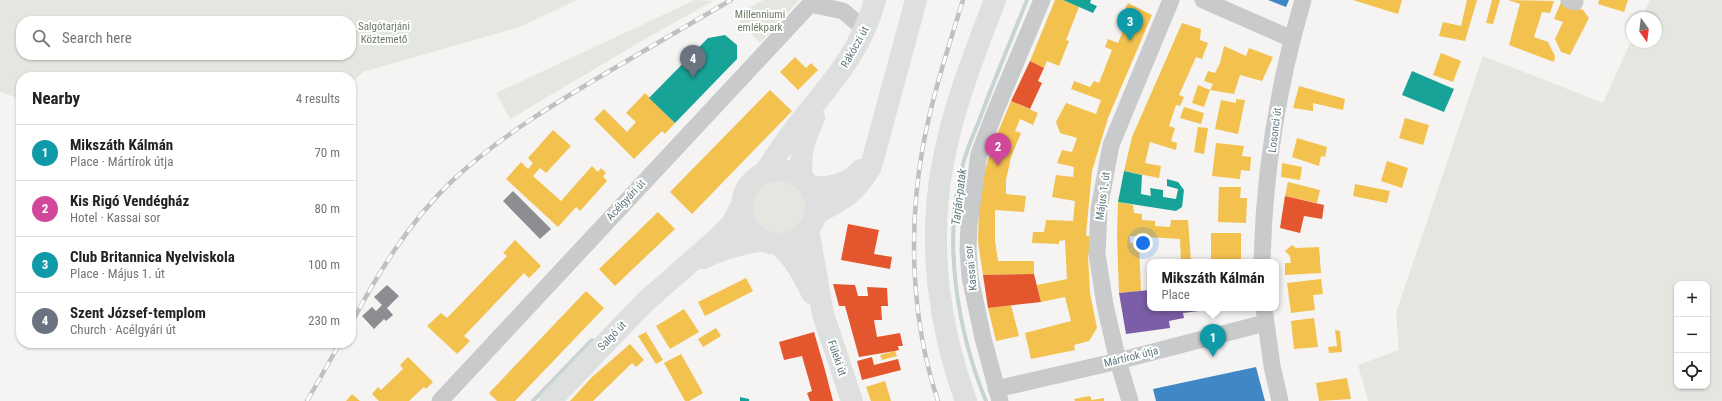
<!DOCTYPE html>
<meta charset="utf-8">
<style>
:root{--surface:#fff;--page:#f2f2f2;--text:#222;--muted:#767676;--line:#e0e0e0;--accent:#555c5e}
body{margin:0;font-family:"Roboto Condensed",sans-serif;background:var(--page);color:var(--text)}
.controls{position:absolute;right:12px;bottom:12px;display:grid;overflow:hidden;border-radius:8px;box-shadow:0 1px 3px #0004}
.controls button{width:36px;height:36px;display:grid;place-items:center;padding:0;border:0;border-bottom:1px solid var(--line);background:var(--surface);color:var(--text);font:20px sans-serif}
.compass{position:absolute;left:1626px;top:12px;width:36px;height:36px;border-radius:50%;background:var(--surface);box-shadow:0 1px 3px #0004;rotate:166deg}
.you{position:absolute;left:1143px;top:243px;width:14px;height:14px;margin:-10px;border:3px solid #fff;border-radius:50%;background:#1a73e8;box-shadow:0 0 0 6px #1a73e833}
.badge{display:grid;place-items:center;width:26px;height:26px;border-radius:50%;background:var(--accent);color:#fff;font-size:13px;font-weight:700}
.pin{position:absolute;translate:-50% -33px;filter:drop-shadow(0 1px 2px #0008)}
.pin::after{content:'';position:absolute;top:21px;width:14px;height:12px;background:inherit;clip-path:polygon(0 0,100% 0,50% 100%)}
.popup{position:absolute;left:1147px;top:259px;width:132px;height:52px;box-sizing:border-box;display:grid;place-content:center;border-radius:8px;background:var(--surface);filter:drop-shadow(0 1px 3px #0005);font-size:13px;white-space:nowrap;color:var(--muted)}
.popup b{font-size:15px;color:var(--text)}
.popup::after{content:'';position:absolute;left:50%;top:100%;margin-left:-8px;border:8px solid transparent;border-top-color:var(--surface)}
.list{margin:0;padding:0;list-style:none}
h2{display:flex;justify-content:space-between;align-items:center;height:52px;margin:0;padding:0 16px;font-size:17px}
h2 small{font-size:13px;font-weight:400;color:var(--muted)}
.list li{display:grid;grid-template-columns:26px 1fr auto;gap:12px;align-items:center;box-sizing:border-box;height:56px;padding:0 16px;border-top:1px solid var(--line)}
.list b{display:block;font-size:15px;white-space:nowrap}
.list p{margin:0;font-size:13px;white-space:nowrap;color:var(--muted)}
.list em{font-size:13px;font-style:normal;color:var(--muted)}
.icon{flex:none;width:22px;height:22px;fill:none;stroke:currentColor;stroke-width:2;stroke-linecap:round;stroke-linejoin:round}
.map{position:relative;flex:none;width:1722px;height:401px;overflow:hidden}
.search{position:absolute;background:var(--surface);box-shadow:0 1px 3px #0004;left:16px;top:16px;width:340px;height:44px;display:flex;align-items:center;gap:10px;box-sizing:border-box;padding:0 14px;border-radius:16px;color:var(--muted);font-size:15px}
.panel{position:absolute;background:var(--surface);box-shadow:0 1px 3px #0004;left:16px;top:72px;width:340px;height:276px;border-radius:16px}
.map>svg:first-child{display:block}
</style>
<div class="map">
<svg width="1722" height="401" viewBox="0 0 1722 401">
<rect width="100%" height="100%" fill="#f5f4f3"/>
<path fill="#e4e6e0" fill-rule="evenodd" d="M0,0H577L520,27L363,72L351,83V77H21V99L0,92ZM21,21H351V55H21Z
M695,0L713,1L652,35L510,119L496,93Z
M763,0H799L760,43L735,16Z
M1650,0H1722V401H1368L1358,365L1399,350L1396,313L1483,56L1603,103L1632,39V42H1656V18H1642ZM1677,284H1707V386H1677Z
M742 206a37 37 0 1 1 74 0a37 37 0 1 1-74 0Z"/>
<path fill="#f2c14e" d="M1055,0H1063L1079,7L1066,40L1069,41L1059,66L1047,61L1044,68L1030,61Z
M1353,0H1402L1398,14Z
M1467,0H1477L1465,41L1439,36L1443,22L1461,26Z
M1492,0H1500L1493,24L1486,23Z
M1508,0L1554,1L1550,13L1542,12L1534,37L1548,42L1555,56L1554,62L1509,45L1520,4Z
M1599,0H1628L1624,12L1598,4Z
M1561,2L1583,10L1589,18L1570,55L1561,52L1555,39L1563,22L1554,19Z
M1128,3L1152,15L1108,118L1092,171L1086,234L1087,236H1089L1090,255H1088L1090,293L1097,328L1089,341L1074,345L1075,350L1031,359L1025,333L1071,321L1065,297L1041,302L1037,285L1067,279L1065,240L1059,241V244L1032,243L1033,232H1044L1046,220L1073,221L1075,201L1052,197L1056,175L1073,177L1074,167L1057,163L1062,150L1072,152L1077,138L1060,133L1056,122L1066,103L1096,114L1101,100L1071,89L1074,81L1090,87L1094,81L1099,83L1112,50L1105,47L1108,39L1118,43L1125,26L1118,22Z
M1182,23L1201,29L1200,40L1208,43L1202,59L1196,57L1179,95L1184,97L1180,106L1176,105L1169,126L1175,128L1171,141L1177,143L1176,150L1150,142L1145,163L1161,166L1159,178L1124,171L1132,137Z
M1224,46L1246,56L1249,48L1273,57L1262,81L1240,75L1234,94L1210,90L1213,84L1204,81L1208,71L1215,73L1220,63Z
M1441,53L1461,61L1453,82L1433,75Z
M795,57L806,68L811,63L818,70L798,90L780,72Z
M1198,85L1210,90L1204,107L1192,103Z
M1299,86L1345,99L1343,110L1313,103V111L1293,108Z
M770,90L792,111L692,214L670,192Z
M645,93L675,123L665,134L662,131L634,159L594,119L604,109L627,132L636,122L626,113Z
M1236,99L1245,100L1238,134L1215,129L1221,100L1236,103Z
M1011,101L1038,113L1033,125L1020,119L1015,131L1021,133L1011,157L1006,180V194L1026,196L1024,212L995,210V241L998,261H1034V274L983,275L978,242L979,209L984,175L991,149Z
M1184,107L1204,113L1201,124L1180,118Z
M1405,118L1429,125L1423,145L1399,138Z
M1198,127L1208,128L1204,154L1194,152Z
M553,130L571,146L546,173L540,168L533,176L561,201L592,166L598,172L601,168L606,173L603,176L607,181L580,211L576,207L558,227L506,179L521,162L528,169L533,163L528,158Z
M1297,138L1327,147L1325,157L1321,156L1319,166L1292,157Z
M1216,143L1244,146L1242,156L1251,157L1250,171L1241,170L1240,179L1212,176Z
M1387,161L1408,168L1402,188L1381,181Z
M1282,163L1302,167L1300,180L1281,177Z
M1288,182L1320,190L1317,203L1285,196Z
M1355,184L1390,191L1387,203L1353,196Z
M1219,187H1241L1240,198H1247L1246,223L1218,222Z
M1118,202L1133,205L1134,213L1142,214V220L1155,221V226L1170,227L1171,220H1188L1191,262H1181L1180,239L1130,236V243H1139L1141,291L1119,293L1117,236Z
M658,212L675,229L615,286L599,269Z
M1211,233H1241V262H1211Z
M515,240L541,266L529,278L524,273L464,336L470,341L457,354L427,326L441,313L447,318L507,256L503,253Z
M1292,245L1296,248L1319,247L1321,273L1285,275V263H1291L1290,256L1285,251Z
M746,278L753,291L705,316L698,302Z
M1321,279L1323,294L1313,295L1315,310L1291,313L1287,283Z
M586,291L604,308L515,401H497L489,393Z
M1011,305L1019,336L996,341L988,308Z
M1207,308H1224V309L1207,310Z
M684,309L699,332L670,349L656,326Z
M1314,318L1318,347L1294,349L1291,321Z
M716,328L721,336L703,347L698,339Z
M1335,330L1340,331L1342,352L1329,353L1328,347L1337,346Z
M646,332L663,360L656,364L638,336Z
M630,344L644,360L636,367L632,363L593,401H570L592,377Z
M895,351L897,356L882,360L880,355Z
M681,354L703,393L689,401H685L664,363Z
M408,357L433,382L426,389L424,387L409,401H379L372,394L378,387L381,390L403,369L400,365Z
M1347,378L1351,399L1319,401L1316,383Z
M885,381L891,401H871L866,387Z
M352,394L360,401H346Z
M1090,396L1092,401H1075L1074,399Z
M1104,398V401H1092V400Z"/>
<path fill="#e4572e" d="M1030,61L1044,68L1038,81L1042,83L1030,109L1011,101Z
M1285,196L1324,205L1322,219L1304,216L1300,233L1280,228Z
M848,224L879,230L874,254L892,257L890,269L841,260Z
M1034,274L1041,302L988,308L983,275Z
M833,284L855,285L858,296H868L867,287L887,288L888,306H881L882,320H874L877,337L900,333L903,346H898L899,350L895,351L859,357L845,306H839Z
M814,332L825,370L833,401H810L807,393L812,391L802,356L784,360L779,342Z
M872,357L874,365L898,359L901,370L862,380L857,361Z"/>
<path fill="#7b5ea7" d="M1150,290V308H1207V310L1183,313L1184,318L1169,321L1170,328L1126,334L1119,293Z"/>
<path fill="#3f88c5" d="M1268,0H1289L1286,7Z
M1256,367L1265,401H1156L1153,389Z"/>
<path fill="#17a398" d="M1063,0H1091L1090,3L1097,6L1093,13Z
M725,35L737,45V59L675,123L649,98L708,38Z
M1412,71L1454,89L1444,112L1402,95Z
M1124,171L1142,175L1141,194L1151,196L1150,188L1163,190V197L1176,199L1178,189L1167,186V179L1178,182L1184,190L1182,207L1176,211L1118,202Z
M740,397L749,399V401H740Z"/>
<path fill="#8d8d92" d="M513,191L551,229L540,239L503,201Z
M387,285L399,296L387,308L393,315L386,321L384,319L374,329L362,316L372,307L376,311L382,305L374,297Z"/>
<g fill="none" stroke-linecap="round" stroke-linejoin="round">
<path stroke="#c7d3d4" stroke-width="4" d="M533,401L592,340
M986,401C957,330 942,238 963,164C967,149 973,135 979,121C994,80 1011,40 1027,0"/>
<path stroke="#c9cacb" stroke-width="17" d="M1203,0L1292,39
M1569,0L1575,2
M810,4L843,11L866,30
M1262,262C1264,174 1278,85 1303,0
M1264,308L1272,366L1280,401
M996,389L1118,361L1265,323
M440,401L814,0
M1000,401L983,338L970,277L968,250L969,225L979,154L995,112L1042,0
M1130,401L1118,361L1105,305L1097,254L1099,209L1111,145L1171,0"/>
<path stroke="#dedfdf" stroke-width="22" d="M742 207a37 37 0 1 1 74 0a37 37 0 1 1-74 0Z
M764,173C776,156 788,137 801,121C833,81 861,51 875,0
M802,178C799,155 804,139 814,118
M810,186C827,190 849,184 861,170
M816,213C841,201 857,192 871,166L916,0
M808,229L823,314L852,401
M778,244C794,257 803,275 812,293
M704,258C723,248 742,244 763,240
M550,401L645,302L718,238L732,224L741,206
M966,401C939,328 928,245 942,168C952,110 974,55 995,0"/>
<g stroke="#bfc0c1" stroke-width="4.5">
<path id="rail" d="M351,324C378,273 409,222 452,181C500,136 557,102 613,69C652,46 691,23 731,0
M307,401L340,343
M938,401C911,320 908,229 923,146C932,97 948,48 963,0"/>
</g>
<use href="#rail" stroke="#fff" stroke-width="3" stroke-dasharray="9" stroke-linecap="butt"/>
</g>
<g text-anchor="middle" dominant-baseline="central" stroke-width="4" stroke-linejoin="round" paint-order="stroke">
<g font-size="11" fill="#6d7b63" stroke="#fff">
<text x="760" y="14">Millenniumi<tspan x="760" dy="13">emlékpark</tspan></text>
<text x="384" y="26">Salgótarjáni<tspan x="384" dy="13">Köztemető</tspan></text>
</g>
<g font-size="11" fill="#60787e" stroke="#fff">
<text transform="translate(855 47) rotate(-61)">Rákóczi út</text>
<text transform="translate(1275 130) rotate(-83)">Losonci út</text>
<text transform="translate(1103 196) rotate(-82)">Május 1. út</text>
<text transform="translate(626 200) rotate(-47)">Acélgyári út</text>
<text transform="translate(971 268) rotate(-96)">Kassai sor</text>
<text transform="translate(612 336) rotate(-46)">Salgó út</text>
<text transform="translate(1131 357) rotate(-14)">Mártírok útja</text>
<text transform="translate(837 358) rotate(71)">Füleki út</text>
</g>
<g font-size="12" font-style="italic" fill="#5a787a" stroke="#fff">
<text transform="translate(959 197) rotate(-83)">Tarján-patak</text>
</g>
</g>
</svg>
<div class="controls">
<button>+</button>
<button>−</button>
<button><svg class="icon" aria-label="locate" viewBox="0 0 24 24"><circle cx="12" cy="12" r="6"/><path d="M12 2v4M12 18v4M2 12h4M18 12h4"/></svg></button>
</div>
<svg class="compass" viewBox="-18 -18 36 36"><path d="M0-13l5 13h-10z" fill="#e53935"/><path d="M0 13l5-13h-10z" fill="#767676"/></svg>
<div class="you"></div>
<div class="pin badge" style="left:1213px;top:357px;background:#0f9aa8">1</div>
<div class="popup"><b>Mikszáth Kálmán</b>Place</div>
<div class="pin badge" style="left:998px;top:166px;background:#d1479c">2</div>
<div class="pin badge" style="left:1130px;top:41px;background:#0f9aa8">3</div>
<div class="pin badge" style="left:693px;top:78px;background:#6b7280">4</div>
<div class="search"><svg class="icon" aria-label="search" viewBox="0 0 24 24"><circle cx="10" cy="10" r="6"/><path d="M15 15l6 6"/></svg>Search here</div>
<section class="panel">
<h2>Nearby<small>4 results</small></h2>
<ul class="list">
<li><span class="badge" style="background:#0f9aa8">1</span><div><b>Mikszáth Kálmán</b><p>Place · Mártírok útja</p></div><em>70 m</em></li>
<li><span class="badge" style="background:#d1479c">2</span><div><b>Kis Rigó Vendégház</b><p>Hotel · Kassai sor</p></div><em>80 m</em></li>
<li><span class="badge" style="background:#0f9aa8">3</span><div><b>Club Britannica Nyelviskola</b><p>Place · Május 1. út</p></div><em>100 m</em></li>
<li><span class="badge" style="background:#6b7280">4</span><div><b>Szent József-templom</b><p>Church · Acélgyári út</p></div><em>230 m</em></li>
</ul>
</section>
</div>
